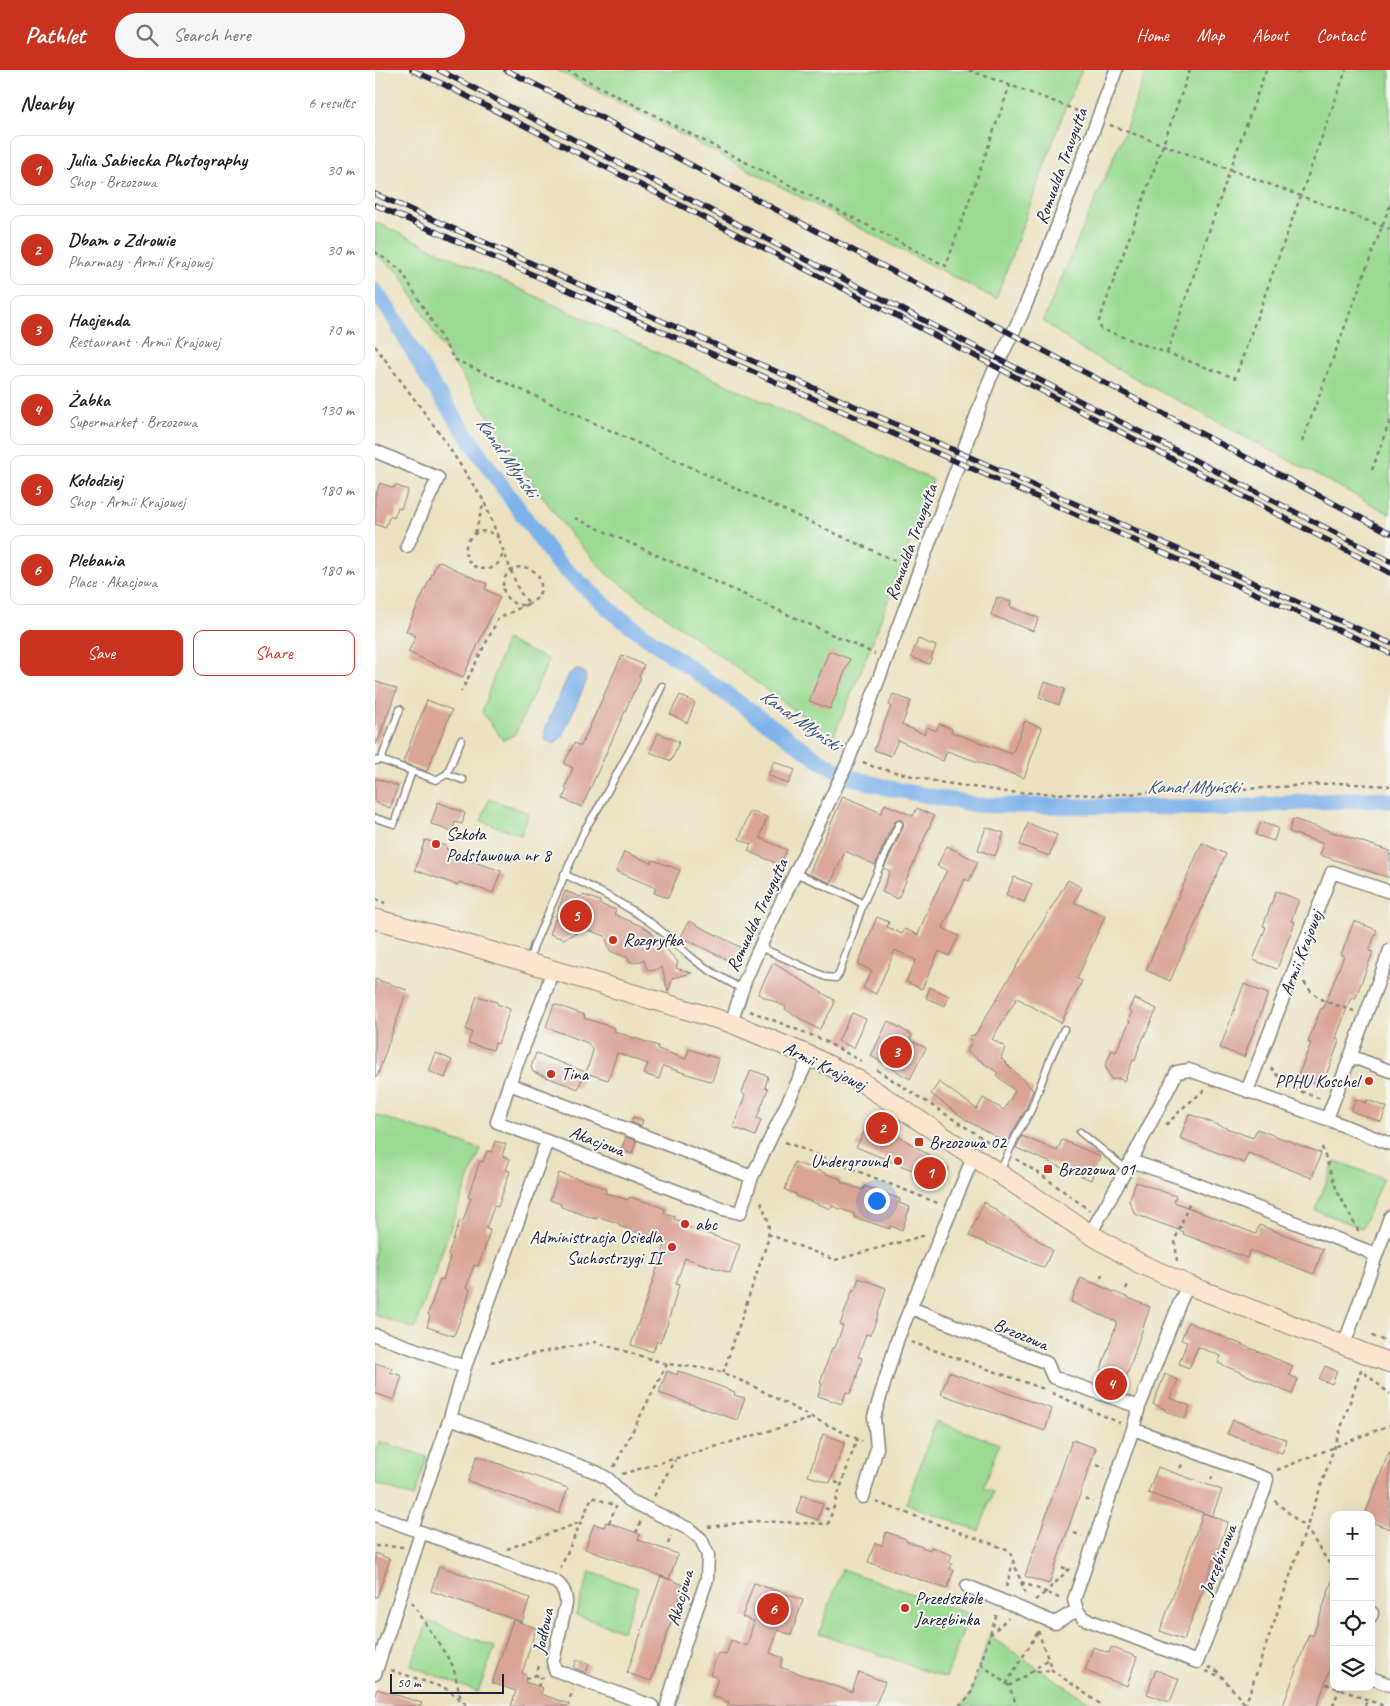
<!DOCTYPE html>
<meta charset="utf-8">
<style>
:root{--surface:#fff;--page:#f6f6f6;--text:#222;--muted:#767676;--line:#e0e0e0;--accent:#c8321e}
body{margin:0;font-family:Caveat,sans-serif;background:var(--page);color:var(--text)}
.controls{position:absolute;right:15px;bottom:15px;display:grid;overflow:hidden;border-radius:10px;box-shadow:0 5px 20px #0002}
.controls button{width:45px;height:45px;display:grid;place-items:center;padding:0;border:0;border-bottom:1px solid var(--line);background:var(--surface);color:var(--text);font:25px sans-serif}
.scale{position:absolute;left:15px;bottom:12px;width:114px;box-sizing:border-box;padding-left:5px;border:2px solid #22223b;border-top:0;font-size:14px;line-height:18px;white-space:nowrap;color:#22223b;-webkit-text-stroke:4px #f6f6f2;paint-order:stroke}
.you{position:absolute;left:501px;top:1130px;width:18px;height:18px;margin:-12px;border:4px solid #fff;border-radius:50%;background:#1a73e8;box-shadow:0 0 0 8px #1a73e833}
.badge{display:grid;place-items:center;width:32px;height:32px;border-radius:50%;background:var(--accent);color:#fff;font-size:16px;font-weight:700}
.pin{position:absolute;translate:-50% -50%;border:2px solid #fff;box-shadow:0 1px 5px #0006}
.list{margin:0;padding:0;list-style:none}
h2{display:flex;justify-content:space-between;align-items:center;height:65px;margin:0;padding:0 20px;font-size:21px}
h2 small{font-size:16px;font-weight:400;color:var(--muted)}
.list li{display:grid;grid-template-columns:32px 1fr auto;gap:15px;align-items:center;box-sizing:border-box;height:70px;margin:0 10px 10px;padding:0 10px;border:1px solid var(--line);border-radius:10px}
.list b{display:block;font-size:19px;white-space:nowrap}
.list p{margin:0;font-size:16px;white-space:nowrap;color:var(--muted)}
.list em{font-size:16px;font-style:normal;color:var(--muted)}
.actions{display:flex;gap:10px;padding:15px 20px}
.actions a{flex:1;padding:11px 0;border:1px solid var(--accent);border-radius:10px;text-align:center;font-size:18px;color:var(--accent)}
.actions .main{background:var(--accent);color:#fff}
.icon{flex:none;width:28px;height:28px;fill:none;stroke:currentColor;stroke-width:2;stroke-linecap:round;stroke-linejoin:round}
.map{position:relative;flex:none;width:1015px;height:1636px;overflow:hidden}
header{display:flex;align-items:center;gap:30px;box-sizing:border-box;height:70px;padding:0 25px;background:var(--accent);color:#fff}
header strong{font-size:24px}
nav{display:flex;gap:28px;margin-inline-start:auto;font-size:18px}
.search{width:350px;height:45px;background:var(--page);display:flex;align-items:center;gap:12px;box-sizing:border-box;padding:0 18px;border-radius:28px;color:var(--muted);font-size:19px}
main{display:flex}
aside{flex:1;background:var(--surface)}
.map>svg:first-child{display:block}
</style>
<header>
<strong>Pathlet</strong>
<div class="search"><svg class="icon" aria-label="search" viewBox="0 0 24 24"><circle cx="10" cy="10" r="6"/><path d="M15 15l6 6"/></svg>Search here</div>
<nav><a>Home</a><a>Map</a><a>About</a><a>Contact</a></nav>
</header>
<main>
<aside>
<h2>Nearby<small>6 results</small></h2>
<ul class="list">
<li><span class="badge">1</span><div><b>Julia Sabiecka Photography</b><p>Shop · Brzozowa</p></div><em>30 m</em></li>
<li><span class="badge">2</span><div><b>Dbam o Zdrowie</b><p>Pharmacy · Armii Krajowej</p></div><em>30 m</em></li>
<li><span class="badge">3</span><div><b>Hacjenda</b><p>Restaurant · Armii Krajowej</p></div><em>70 m</em></li>
<li><span class="badge">4</span><div><b>Żabka</b><p>Supermarket · Brzozowa</p></div><em>130 m</em></li>
<li><span class="badge">5</span><div><b>Kołodziej</b><p>Shop · Armii Krajowej</p></div><em>180 m</em></li>
<li><span class="badge">6</span><div><b>Plebania</b><p>Place · Akacjowa</p></div><em>180 m</em></li>
</ul>
<div class="actions"><a class="main">Save</a><a>Share</a></div>
</aside>
<div class="map">
<svg width="1015" height="1636" viewBox="0 0 1015 1636">
<rect width="100%" height="100%" fill="#f6f6f2"/>
<filter id="ink" filterUnits="userSpaceOnUse"><feTurbulence type="fractalNoise" baseFrequency=".02" numOctaves="2"/><feDisplacementMap in="SourceGraphic" scale="10" xChannelSelector="R" yChannelSelector="G"/><feConvolveMatrix kernelMatrix="1 2 1 2 8 2 1 2 1" color-interpolation-filters="sRGB"/></filter>
<filter id="wash" filterUnits="userSpaceOnUse"><feTurbulence type="fractalNoise" baseFrequency=".0096" numOctaves="4" result="noise"/><feDisplacementMap in="SourceGraphic" scale="20" xChannelSelector="R" yChannelSelector="G"/><feGaussianBlur stdDeviation="1.12" result="paint"/><feColorMatrix in="noise" values="0 0 0 0 0 0 0 0 0 0 0 0 0 0 0 0 0 1.4 0 .05"/><feComposite in="paint" operator="in"/></filter>
<g filter="url(#wash)">
<rect width="100%" height="100%" fill="#eae1bf"/>
<path fill="#9adb91" stroke="#5e7e66" d="M182,0H707L691,36L621,229Z
M772,0H1015V444L704,278L668,251L750,61Z
M0,152L558,410L494,581L458,668L232,504L192,460L154,408L64,271L25,203L0,184Z
M131,570L174,590L140,664L128,670L107,642Z
M114,729L154,743L146,765L106,751Z
M0,1045L106,1079L82,1139L40,1259L0,1245Z
M960,1091L1008,1108L987,1158L940,1140Z
M561,1351L624,1374L608,1418L618,1422L604,1461L531,1434Z
M4,1371L52,1387L39,1427L0,1414V1385Z
M467,1499L594,1544L571,1608L444,1563Z
M215,1502L263,1518L248,1561L201,1545Z
M53,1551L120,1577L103,1622L36,1596Z
M614,1566L720,1636H585L595,1626Z"/>
<path fill="#7bb1ea" stroke="#4e6a92" d="M202,599L210,603L211,612L187,667L179,674L170,670V659L194,604Z"/>
<g fill="none" stroke-linecap="round" stroke-linejoin="round">
<path stroke="#7bb1ea" stroke-width="16" d="M0,221L16,243L53,308L112,395L181,491L241,545L444,690L472,706L513,718L602,735L851,738L933,732L1002,729L1015,731"/>
</g>
<g id="blocks">
<path fill="#daa396" d="M5,413L19,418L20,415L33,420L26,439L23,438L19,448L15,446L10,458L0,454V426Z
M63,491L112,514L110,519L125,527L88,607L33,582L41,566L31,561Z
M622,527L636,532L635,537L664,548L658,561L616,545Z
M543,569L561,576L554,594L536,587Z
M454,581L475,589L455,639L434,631Z
M247,585L269,595L264,607L266,608L260,621H259L207,737L188,729L192,719L190,718L198,698L189,694L199,673L206,676Z
M0,611L22,619L1,675L0,674Z
M670,612L690,619L684,635L664,627Z
M518,624L536,631L527,655L549,664L552,657L561,661L564,654L577,659L576,662L637,684L650,651L667,658L649,708L572,681L568,691L523,670L516,686L499,680L516,636L514,635Z
M305,625L320,633L312,653L295,644Z
M52,630L77,640L52,701L29,693V689Z
M283,663L304,672L296,691L275,682Z
M399,691L420,700L413,714L393,705Z
M0,708L23,716L15,738L0,732Z
M468,726L506,743L510,734L538,746L542,738L559,746L523,829L507,822L515,801L509,798L529,756L528,752L526,749L519,752L500,795L470,781L456,813L434,804Z
M63,732L90,743L87,754L80,752L77,762L56,754Z
M375,741L392,747L385,768L412,780L405,795L373,781L376,774L364,769Z
M918,749L1015,781V808L945,785L949,774L914,762Z
M886,752L903,758L899,771L881,765Z
M653,753L682,765L674,786L645,775Z
M611,757L629,763L620,786L603,780Z
M50,770L72,776L71,779L92,786L91,789L126,801L118,823L84,812L82,815L40,800Z
M827,773L851,784L795,911L771,900Z
M572,776L603,792L594,811L590,809L568,858L584,866L574,886L564,881L547,919L531,912L541,890L520,880L501,924L488,918L497,901L483,894L502,847L514,852L512,857L527,864L530,859L543,865L554,837L572,800L562,796Z
M249,782L276,793L278,790L305,800L293,828L279,823L281,818L241,801Z
M639,807L657,814L649,832L631,825Z
M693,810L707,818L699,832L730,846L702,909L707,911L686,953L642,928L617,969L630,977L626,988L658,1020L651,1038L632,1073L591,1050L556,1024L564,1012L602,1039L608,1028L629,1040L640,1021L621,1005L623,1003L592,981L597,972L595,966L600,965Z
M190,821L206,827L208,825L225,831L224,834L241,840L239,844L273,859L303,892L301,898L317,903L298,908L293,922L287,897L277,901L272,899L269,890L258,893L254,891L253,888L235,881L230,866L210,859L188,869L175,864Z
M901,821L924,830L916,851L920,852L902,899L878,890L891,857L888,856Z
M314,851L365,877L357,892L306,867Z
M979,851L1002,860L994,881L998,882L980,929L976,927L961,968L965,969L947,1016L923,1006L936,973L933,972L946,938L948,939L969,886L966,885Z
M398,893L459,930V935L444,960L410,939L411,937L383,924Z
M0,909L32,920L2,1007L0,1006Z
M869,914L893,924L869,987L845,978Z
M555,917L574,926L570,936L551,928Z
M102,926L122,932V934L135,939L123,974L120,973L118,980L93,973L97,962L91,960Z
M759,928L782,939L764,977L760,991L758,990L749,1011L743,1008L737,1010L730,996L737,980L741,982L755,951L753,950L757,942L754,940Z
M179,934L210,945L209,948L240,958L239,961L283,976V979L311,989L314,979L344,989L337,1012L288,996L284,1009L269,1004L273,994L242,983L233,1010L211,1003L218,981L213,973L171,957Z
M477,943L491,949L479,978L463,971Z
M513,951L537,965L535,970L551,978L535,1009L496,986Z
M61,983L77,990L70,1008L54,1001Z
M161,983L210,1002L203,1019L158,1002L156,997Z
M376,1000L393,1006L390,1018L393,1019L382,1048L386,1050L380,1066L358,1057L370,1026L367,1022Z
M981,1029L991,1033L992,1030L1012,1037L1006,1052L976,1041Z
M814,1044L878,1068L882,1059L946,1083L937,1108L873,1083L869,1093L805,1068Z
M258,1047L268,1050L266,1056L256,1052Z
M497,1049L574,1098L567,1112L481,1077Z
M647,1066L682,1081L687,1070L725,1086L716,1110L641,1078Z
M251,1067L261,1071L257,1084L246,1080Z
M120,1071L131,1074L127,1086L135,1089L131,1100L135,1101L123,1137L119,1136L111,1159L115,1160L112,1172L103,1196L99,1195L91,1218L95,1219L92,1231L79,1266L52,1257L55,1246L53,1244L65,1209L68,1210L75,1187L73,1185L85,1150L88,1151L96,1128L93,1127L105,1091L108,1092L112,1081L117,1082Z
M419,1092L466,1109L465,1112L488,1120L489,1116L525,1129L524,1133L535,1137L527,1160L515,1156V1159L479,1147L480,1144L457,1136L456,1139L421,1126V1124L410,1120Z
M184,1103L220,1114L231,1119L230,1123L253,1130L254,1127L278,1134L290,1139L289,1143L300,1146L299,1149L314,1154L313,1157L365,1175L355,1203L310,1188L301,1214L304,1215L292,1255L285,1272L282,1271L278,1282L256,1275L291,1172L244,1156L245,1154L222,1146L221,1149L186,1137V1134L175,1130Z
M761,1112L801,1126L799,1132L881,1164L884,1155L948,1179L939,1204L875,1180L872,1188L808,1164L809,1162L760,1144L754,1131Z
M609,1132L677,1180L669,1198L594,1166Z
M484,1208L511,1218L500,1254L495,1265L491,1264L483,1287L487,1288L480,1312L475,1324L471,1322L467,1334L443,1326L447,1314L445,1313L457,1278H460L468,1256L465,1255L478,1219L480,1220Z
M706,1208L775,1237L747,1320L722,1311L742,1252L696,1232Z
M813,1252L918,1296L914,1305L923,1309L917,1324L843,1293L846,1286L823,1277L814,1298L804,1294L812,1272L806,1270Z
M0,1293L17,1298L15,1302L27,1306L19,1330L0,1323Z
M950,1296L962,1301L957,1314L944,1309Z
M292,1301L302,1305L303,1301L360,1322L359,1325L370,1328L362,1350L284,1323Z
M574,1302L677,1339L670,1361L566,1324Z
M790,1304L803,1310L795,1328L815,1336L810,1349L790,1341V1339L778,1334Z
M858,1350L912,1370L907,1383L852,1364Z
M448,1364L470,1372L455,1413L433,1406Z
M697,1370L721,1378L674,1514L650,1506Z
M1014,1382H1015V1459L996,1452V1445H990Z
M102,1386L193,1418L184,1443L93,1411Z
M783,1397L847,1420L837,1446L773,1423Z
M427,1425L448,1434L443,1450L421,1442Z
M828,1443L853,1452L809,1570L785,1561Z
M231,1452L265,1464L263,1470L303,1484L294,1509L210,1479L219,1454L229,1457Z
M511,1462L531,1469V1471L555,1480L556,1477L577,1485L574,1493L577,1494L575,1499L579,1500L572,1519L493,1492L500,1473L507,1475Z
M0,1483L15,1489L2,1527H0Z
M64,1496L155,1528L147,1552L56,1521Z
M286,1506L309,1515L276,1611L252,1603Z
M957,1511H959V1588L942,1636H908L934,1564L938,1566Z
M379,1513L428,1530L416,1565L403,1560L395,1583L408,1588L405,1597L477,1622L484,1602L510,1612L500,1636H352L354,1632L337,1626L343,1608L335,1605L343,1583L351,1585L356,1570L372,1576L379,1551L367,1547Z
M138,1550L161,1558L147,1603L152,1606L150,1612L168,1618L166,1624L194,1634V1636H136L141,1621L117,1613Z
M718,1577L734,1583L736,1577L762,1587L752,1616L710,1601Z
M202,1590L214,1594L211,1603L199,1598Z
M781,1600L804,1609L795,1632L772,1624Z
M2,1619L47,1633L46,1636H0V1626Z"/>
</g>
</g>
<g filter="url(#ink)">
<use href="#blocks" fill-opacity="0" stroke="#86827d" stroke-width="1"/>
<g fill="none" stroke-linecap="round" stroke-linejoin="round">
<g stroke="#86827d" stroke-width="9">
<path id="lane" d="M6,690L25,639
M0,691L6,690L37,701L19,754L0,748
M37,701L61,710L72,704L88,710
M72,704L86,670
M189,804C220,819 252,835 280,856C292,865 303,876 315,886C331,900 349,909 367,919
M488,834L524,754
M385,877L451,907L461,908L464,904L488,834L474,826L420,803
M154,892L159,875L210,759L225,735L270,652L287,616
M705,1062L751,1099
M625,1102L640,1068L656,1040L676,987L689,959"/>
</g>
<g stroke="#86827d" stroke-width="15">
<path id="street" d="M0,381L63,408L32,476
M177,900L172,918L134,1014L377,1107
M356,953L370,911L383,881L473,692L615,309L646,246L671,186L741,0
M975,986L1015,1001
M134,1014L122,1052L172,1071
M872,1021L957,802L1015,822
M952,1049L1015,880
M756,1091L806,1108L990,1180L1000,1186
M715,1164L756,1091L802,1002L814,1000L952,1049L1015,1074
M536,1238L672,1293L678,1307L764,1337
M0,1265L90,1297
M969,1275L1015,1147
M75,1348L221,1402L233,1409L254,1430L314,1459L326,1469L333,1485L332,1509L310,1573L292,1636
M758,1359L892,1409L889,1421L822,1592L708,1548L702,1540L699,1530Z
M758,1359L764,1337L805,1232L813,1215
M488,1427L502,1378L499,1347L523,1268L599,1085
M0,1445L181,1512C189,1518 191,1524 191,1534L178,1591L180,1600L277,1636
M37,1459L75,1348L90,1297L172,1071L348,1139L365,1143L377,1107L435,986
M592,1516L680,1553L702,1540
M996,1546L997,1543
M0,1604L46,1463
M996,1608L1015,1615"/>
</g>
<g stroke="#86827d" stroke-width="21">
<path id="secondary" d="M0,849L67,867L356,953L435,986L485,1011L715,1164L764,1193L813,1215L1015,1293"/>
</g>
<path stroke="#86827d" stroke-width="2.5" stroke-dasharray="4 4" stroke-linecap="butt" d="M192,0L571,196L635,15
M594,0L691,36L709,44
M815,0L724,251L726,259L860,308L971,0
M735,55L1015,159
M0,182L26,200L79,289L527,494
M0,276L63,361L109,431L144,521L154,533L123,549L86,622
M792,283L855,100L891,0
M927,372L1015,135
M997,400L1015,350
M200,448L500,584
M100,463L109,432
M124,468C100,446 76,484 101,497C106,499 111,500 116,498C124,495 128,487 128,479
M128 516a19 19 0 1 1 38 0a19 19 0 1 1-38 0Z
M488,692L499,697L563,712L632,722L724,725L889,718L962,713L1015,716
M0,829L10,833
M929,912C940,931 959,934 979,941
M375,941L446,969L486,991
M896,997L909,1015L946,1029
M502,1000L623,1078
M791,1055L810,1036L830,1020
M410,1072L565,1134
M947,1077L962,1121L984,1162
M641,1089L668,1106L714,1140
M393,1164L460,1190L551,1165
M802,1191L800,1170L815,1131
M726,1208L728,1202
M751,1219L754,1213
M997,1266L1015,1273
M536,1272L672,1320
M116,1292L220,1272L292,1294L337,1299L348,1303L376,1315L438,1348L487,1371
M348,1303L393,1170L394,1153L385,1129
M677,1323L745,1353
M722,1395L730,1398
M239,1397L292,1294
M805,1398L809,1391
M902,1400L1015,1355
M247,1404L438,1348
M836,1410L839,1402
M460,1412L466,1414
M279,1426L300,1390
M710,1429L718,1432
M900,1431L932,1459L959,1501
M501,1432L634,1480L651,1525
M450,1438L457,1441
M234,1453L241,1436
M333,1457L380,1451L453,1454L482,1369
M261,1463L266,1450
M699,1463L707,1466
M293,1474L296,1466
M0,1476L28,1477
M132,1479L206,1452
M687,1497L694,1500
M185,1499L217,1427L239,1435
M646,1512L671,1522L695,1498
M631,1517L638,1493
M660,1530L671,1522L686,1529
M37,1532L78,1596L86,1630
M663,1561L677,1600L728,1636
M615,1565L633,1548
M606,1594L634,1616L642,1636
M164,1596L161,1605L169,1608
M833,1597L842,1601L871,1635
M16,1600L72,1619L93,1636
M831,1601L847,1607
M656,1602L673,1589
M151,1609L161,1605
M631,1614L663,1562
M951,1614L959,1617
M634,1616L656,1602L677,1600
M163,1617L166,1607
M959,1617L1009,1636
M195,1628L198,1620
M584,1636L595,1626L622,1543
M870,1636L986,1300L1015,1324
M958,1636L965,1617
M990,1636L992,1629"/>
<use href="#lane" stroke="#fff" stroke-width="6"/>
<use href="#street" stroke="#fff" stroke-width="12"/>
<use href="#secondary" stroke="#fbe5cf" stroke-width="19"/>
<g stroke="#22223b" stroke-width="5.5">
<path id="rail" d="M37,0L68,14L610,291L1015,503
M64,0L1015,491
M131,0L225,47L1015,463
M0,124L1015,573
M0,135L1015,583"/>
</g>
<use href="#rail" stroke="#f6f6f2" stroke-width="4" stroke-dasharray="11" stroke-linecap="butt"/>
</g>
</g>
<g fill="#c8321e" stroke="#f6f6f2" stroke-width="2">
<circle cx="61" cy="774" r="5"/>
<circle cx="238" cy="870" r="5"/>
<circle cx="176" cy="1004" r="5"/>
<circle cx="994" cy="1011" r="5"/>
<rect x="539" y="1067" width="10" height="10" rx="2.5"/>
<circle cx="523" cy="1091" r="5"/>
<rect x="668" y="1094" width="10" height="10" rx="2.5"/>
<circle cx="310" cy="1154" r="5"/>
<circle cx="297" cy="1177" r="5"/>
<circle cx="530" cy="1538" r="5"/>
</g>
<g text-anchor="middle" dominant-baseline="central" stroke-width="4" stroke-linejoin="round" paint-order="stroke">
<g font-size="18" fill="#22223b" stroke="#f6f6f2">
<text transform="translate(686 96) rotate(-70)">Romualda Traugutta</text>
<text transform="translate(536 472) rotate(-70)">Romualda Traugutta</text>
<text transform="translate(382 845) rotate(-65)">Romualda Traugutta</text>
<text transform="translate(926 883) rotate(-69)">Armii Krajowej</text>
<text transform="translate(450 996) rotate(26)">Armii Krajowej</text>
<text transform="translate(222 1071) rotate(21)">Akacjowa</text>
<text transform="translate(646 1264) rotate(23)">Brzozowa</text>
<text transform="translate(843 1490) rotate(-69)">Jarzębinowa</text>
<text transform="translate(305 1528) rotate(-74)">Akacjowa</text>
<text transform="translate(168 1561) rotate(-78)">Jodłowa</text>
</g>
<g font-size="18" fill="#22223b" stroke="#f6f6f2" text-anchor="start">
<text x="71" y="764">Szkoła<tspan x="71" dy="21">Podstawowa nr 8</tspan></text>
<text x="248" y="870">Rozgryfka</text>
<text x="186" y="1004">Tina</text>
<text x="984" y="1011" text-anchor="end">PPHU Koschel</text>
<text x="554" y="1072">Brzozowa 02</text>
<text x="513" y="1091" text-anchor="end">Underground</text>
<text x="683" y="1099">Brzozowa 01</text>
<text x="320" y="1154">abc</text>
<text x="287" y="1167" text-anchor="end">Administracja Osiedla<tspan x="287" dy="21">Suchostrzygi II</tspan></text>
<text x="540" y="1528">Przedszkole<tspan x="540" dy="21">Jarzębinka</tspan></text>
</g>
<g font-size="19" font-style="italic" fill="#415478" stroke="#f6f6f2">
<text transform="translate(132 387) rotate(55)">Kanał Młyński</text>
<text transform="translate(425 650) rotate(35)">Kanał Młyński</text>
<text x="818" y="717">Kanał Młyński</text>
</g>
</g>
</svg>
<div class="controls">
<button>+</button>
<button>−</button>
<button><svg class="icon" aria-label="locate" viewBox="0 0 24 24"><circle cx="12" cy="12" r="6"/><path d="M12 2v4M12 18v4M2 12h4M18 12h4"/></svg></button>
<button><svg class="icon" aria-label="layers" viewBox="0 0 24 24"><path d="M12 4l9 5-9 5-9-5zM3 14l9 5 9-5"/></svg></button>
</div>
<div class="scale">50 m</div>
<div class="you"></div>
<div class="pin badge" style="left:555px;top:1103px">1</div>
<div class="pin badge" style="left:507px;top:1058px">2</div>
<div class="pin badge" style="left:521px;top:982px">3</div>
<div class="pin badge" style="left:736px;top:1314px">4</div>
<div class="pin badge" style="left:201px;top:846px">5</div>
<div class="pin badge" style="left:398px;top:1539px">6</div>
</div>
</main>
